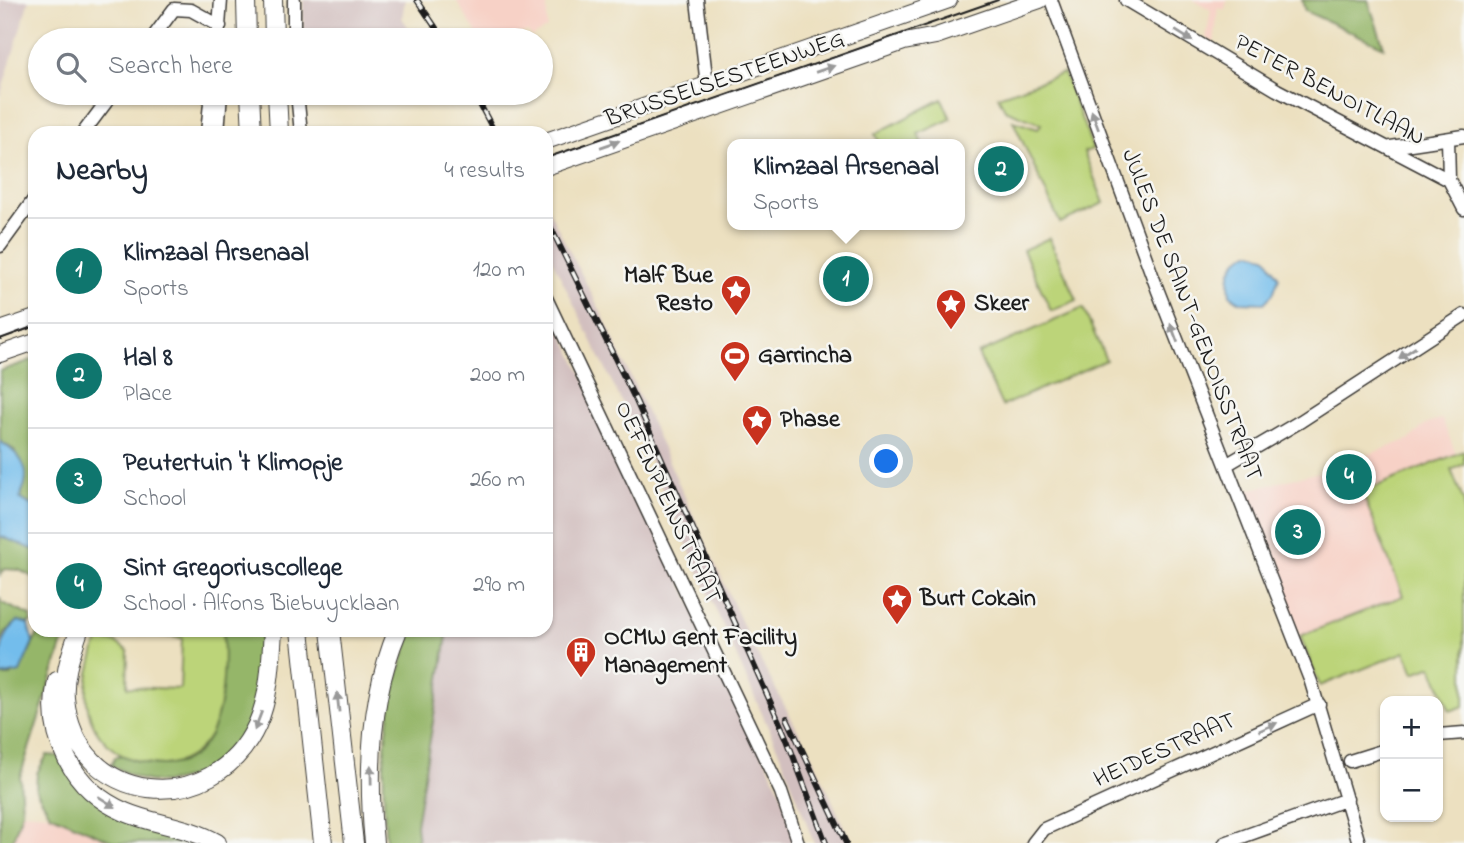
<!DOCTYPE html>
<meta charset="utf-8">
<style>
:root{--surface:#fff;--page:#f2f2f3;--text:#1f2937;--muted:#747a83;--line:#e0e1e3;--accent:#0f766e}
body{margin:0;font-family:"Indie Flower",sans-serif;background:var(--page);color:var(--text)}
.controls{position:absolute;right:21px;bottom:21px;display:grid;overflow:hidden;border-radius:14px;box-shadow:0 2px 5px #0004}
.controls button{width:63px;height:63px;display:grid;place-items:center;padding:0;border:0;border-bottom:2px solid var(--line);background:var(--surface);color:var(--text);font:35px sans-serif}
.you{position:absolute;left:887px;top:462px;width:24px;height:24px;margin:-18px;border:5px solid #fff;border-radius:50%;background:#1a73e8;box-shadow:0 0 0 10px #1a73e833}
.badge{display:grid;place-items:center;width:46px;height:46px;border-radius:50%;background:var(--accent);color:#fff;font-size:23px;font-weight:700}
.pin{position:absolute;translate:-50% -50%;border:4px solid #fff;box-shadow:0 2px 7px #0006}
.popup{position:absolute;left:727px;top:139px;width:238px;height:91px;box-sizing:border-box;display:grid;place-content:center;border-radius:14px;background:var(--surface);filter:drop-shadow(0 2px 5px #0005);font-size:23px;white-space:nowrap;color:var(--muted)}
.popup b{font-size:26px;color:var(--text)}
.popup::after{content:'';position:absolute;left:50%;top:100%;margin-left:-14px;border:14px solid transparent;border-top-color:var(--surface)}
.list{margin:0;padding:0;list-style:none}
h2{display:flex;justify-content:space-between;align-items:center;height:91px;margin:0;padding:0 28px;font-size:30px}
h2 small{font-size:23px;font-weight:400;color:var(--muted)}
.list li{display:grid;grid-template-columns:46px 1fr auto;gap:21px;align-items:center;box-sizing:border-box;height:105px;padding:0 28px;border-top:2px solid var(--line)}
.list b{display:block;font-size:26px;white-space:nowrap}
.list p{margin:0;font-size:23px;white-space:nowrap;color:var(--muted)}
.list em{font-size:23px;font-style:normal;color:var(--muted)}
.icon{flex:none;width:38px;height:38px;fill:none;stroke:currentColor;stroke-width:2;stroke-linecap:round;stroke-linejoin:round}
.map{position:relative;flex:none;width:1464px;height:843px;overflow:hidden}
.search{position:absolute;background:var(--surface);box-shadow:0 2px 5px #0004;left:28px;top:28px;width:525px;height:77px;display:flex;align-items:center;gap:18px;box-sizing:border-box;padding:0 24px;border-radius:38px;color:var(--muted);font-size:26px}
.panel{position:absolute;background:var(--surface);box-shadow:0 2px 5px #0004;left:28px;top:126px;width:525px;height:511px;border-radius:21px}
.map>svg:first-child{display:block}
</style>
<div class="map">
<svg width="1464" height="843" viewBox="0 0 1464 843">
<rect width="100%" height="100%" fill="#f6f6f2"/>
<filter id="ink" filterUnits="userSpaceOnUse"><feTurbulence type="fractalNoise" baseFrequency=".0143" numOctaves="2"/><feDisplacementMap in="SourceGraphic" scale="14" xChannelSelector="R" yChannelSelector="G"/><feConvolveMatrix kernelMatrix="1 2 1 2 8 2 1 2 1" color-interpolation-filters="sRGB"/></filter>
<filter id="wash" filterUnits="userSpaceOnUse"><feTurbulence type="fractalNoise" baseFrequency=".00686" numOctaves="4" result="noise"/><feDisplacementMap in="SourceGraphic" scale="28" xChannelSelector="R" yChannelSelector="G"/><feGaussianBlur stdDeviation="1.57" result="paint"/><feColorMatrix in="noise" values="0 0 0 0 0 0 0 0 0 0 0 0 0 0 0 0 0 1.4 0 .05"/><feComposite in="paint" operator="in"/></filter>
<g filter="url(#wash)">
<rect width="100%" height="100%" fill="#ece0c0"/>
<path fill="#f7d1c6" d="M456,0H547V28L532,37L528,32L480,40Z
M1193,0H1227L1225,9H1218L1214,43L1206,38L1211,10Z
M1442,419L1456,454L1362,492L1403,595L1300,636L1244,491L1324,471L1410,439L1424,425Z
M22,812L50,814L116,843H12Z"/>
<path fill="#d2bfbf" d="M0,0H29L0,97Z
M303,0H405L402,18L417,40H303Z
M546,205L602,314L751,643L816,764L851,843H814L783,761L644,448L546,247Z
M546,298L781,792L798,843H418L416,825L448,630H546Z"/>
<path fill="#bcd479" stroke="#6c784a" stroke-width="2" d="M1064,73L1093,149L1084,152L1104,203L1060,223L1013,121L1038,129L1041,124L1005,110L998,96Z
M942,99L951,119L918,134L922,144H880L875,134Z
M1049,238L1077,300L1051,311L1023,250Z
M1083,308L1106,360L1002,406L978,354Z
M1464,451V464L1451,470L1464,502V706L1450,711L1432,666L1414,673L1405,652L1320,686L1300,636L1403,596L1362,492Z
M102,630H223C225,664 229,704 210,735C178,789 100,765 88,709C83,686 92,662 98,640L115,642L128,651L127,687L180,689L182,638Z"/>
<path fill="#95b669" stroke="#586942" stroke-width="2" d="M1302,0H1368L1384,47L1305,11Z
M35,359V507L20,499L26,481L14,450L0,441V371Z
M0,536L35,550V578L19,570L4,569L0,575Z
M0,597L2,603L31,616V621L28,624L18,621L5,633L0,643Z
M40,630H66V633L20,777L22,812L12,843H0V676H11L26,658Z
M223,630H262C260,658 260,688 251,715C237,758 184,793 140,779C130,776 120,769 111,765L115,757L121,755C219,796 227,701 223,630Z
M413,630H448L416,825L418,843H386C380,764 384,704 413,630Z
M47,755L58,756L151,829L196,843H116L50,814L36,790L37,773Z"/>
<path fill="#73bdec" stroke="#486c84" stroke-width="2" d="M1250,252L1266,256L1279,277L1273,294L1264,303L1240,302L1230,295C1227,275 1231,260 1250,252Z
M0,441C14,451 30,463 25,483C24,489 21,492 20,499L35,507V550L0,536Z
M18,621L28,624L33,642L20,672L0,676C0,651 0,638 18,621Z"/>
</g>
<g filter="url(#ink)">
<g fill="none" stroke-linecap="round" stroke-linejoin="round">
<g stroke="#3b3935" stroke-width="15">
<path id="minor" d="M294,0V40
M697,0L707,85
M1051,0L1158,291L1311,682L1359,843
M1126,0L1277,90L1449,180L1464,209
M151,40L174,9L191,10L220,26
M218,40L221,0
M297,93L301,133
M83,133L113,93
M207,133L211,93
M218,133L221,93
M1448,139L1449,180
M1391,147L1464,136
M0,246L35,198
M546,298L781,792L798,843
M1226,465L1301,421L1464,315
M1438,735L1464,733
M1350,761L1385,750
M1033,843L1044,829L1319,704
M1225,843L1347,799"/>
</g>
<g stroke="#3b3935" stroke-width="18">
<path id="major" d="M546,141L949,0
M546,167L904,42L936,36L1040,0
M0,330L35,318
M0,354L35,342"/>
</g>
<g stroke="#3b3935" stroke-width="20">
<path id="highway" d="M246,0L247,40
M273,0L274,40
M250,93L252,133
M277,93L279,133
M79,630C72,652 63,674 65,698C75,806 213,821 257,725C270,696 271,661 273,630
M300,630L323,843
M330,630L354,843
M57,681C45,736 73,790 125,812C155,825 188,826 217,843
M374,843C367,772 370,696 398,630"/>
</g>
<use href="#minor" stroke="#fff" stroke-width="12"/>
<use href="#major" stroke="#fff" stroke-width="16"/>
<use href="#highway" stroke="#fff" stroke-width="18"/>
<path stroke="#1c1c1c" stroke-width="2" d="M546,158L998,0
M0,339L35,326"/>
<g stroke="#1c1c1c" stroke-width="6">
<path id="rail" d="M417,0L444,40
M474,93L495,133
M546,218L636,401L786,737L826,843
M787,718L846,843"/>
</g>
<use href="#rail" stroke="#f6f6f2" stroke-width="3.5" stroke-dasharray="10" stroke-linecap="butt"/>
</g>
<defs><path id="oneway-solid" d="M-6-.8H1V-3.2L6.5 0L1 3.2V.8H-6Z" transform="scale(1.75)"/></defs>
<g fill="#999">
<use href="#oneway-solid" transform="translate(1184 36) rotate(32)"/>
<use href="#oneway-solid" transform="translate(825 69) rotate(-19)"/>
<use href="#oneway-solid" transform="translate(1095 120) rotate(-110)"/>
<use href="#oneway-solid" transform="translate(610 144) rotate(-19)"/>
<use href="#oneway-solid" transform="translate(1174 333) rotate(-111)"/>
<use href="#oneway-solid" transform="translate(1407 353) rotate(147)"/>
<use href="#oneway-solid" transform="translate(338 702) rotate(-96)"/>
<use href="#oneway-solid" transform="translate(258 721) rotate(111)"/>
<use href="#oneway-solid" transform="translate(1268 727) rotate(-24)"/>
<use href="#oneway-solid" transform="translate(371 775) rotate(-91)"/>
<use href="#oneway-solid" transform="translate(107 802) rotate(32)"/>
</g>
</g>
<defs>
<g id="sight-pin" transform="scale(1.575)"><path d="M0 17L-7.5 6A9.5 9.5 0 1 1 7.5 6Z" fill="#c8321e" stroke="#f6f6f2"/><path d="M0-6L1.8-2.2L6-1.7L2.9 1.2L3.7 5.4L0 3.3L-3.7 5.4L-2.9 1.2L-6-1.7L-1.8-2.2Z" fill="#fff"/></g>
<g id="stadium-pin" transform="scale(1.575)"><path d="M0 17L-7.5 6A9.5 9.5 0 1 1 7.5 6Z" fill="#c8321e" stroke="#f6f6f2"/><path d="M0-5a6.5 5 0 1 0 0 10a6.5 5 0 1 0 0-10ZM-3.5-1.8h7v3.6h-7Z" fill="#fff"/></g>
<g id="building-pin" transform="scale(1.575)"><path d="M0 17L-7.5 6A9.5 9.5 0 1 1 7.5 6Z" fill="#c8321e" stroke="#f6f6f2"/><path d="M-4-6H4V6H1V3H-1V6H-4ZM-2.5-4.3h1.7v1.8h-1.7ZM.8-4.3h1.7v1.8H.8ZM-2.5-1h1.7V.8h-1.7ZM.8-1h1.7V.8H.8Z" fill="#fff"/></g>
</defs>
<g fill-rule="evenodd">
<use href="#sight-pin" x="736" y="290"/>
<use href="#sight-pin" x="951" y="304"/>
<use href="#stadium-pin" x="735" y="356"/>
<use href="#sight-pin" x="757" y="420"/>
<use href="#sight-pin" x="897" y="599"/>
<use href="#building-pin" x="581" y="652"/>
</g>
<g text-anchor="middle" dominant-baseline="central" stroke-width="5" stroke-linejoin="round" paint-order="stroke">
<g font-size="24" fill="#1c1c1c" stroke="#f6f6f2">
<text transform="translate(725 80) rotate(-19)">BRUSSELSESTEENWEG</text>
<text transform="translate(1329 91) rotate(28)">PETER BENOITLAAN</text>
<text transform="translate(1191 315) rotate(69)">JULES DE SAINT-GENOISSTRAAT</text>
<text transform="translate(667 503) rotate(65)">OEFENPLEINSTRAAT</text>
<text transform="translate(1165 751) rotate(-24)">HEIDESTRAAT</text>
</g>
<g font-size="24" font-weight="bold" fill="#1c1c1c" stroke="#f6f6f2" text-anchor="start">
<text x="713" y="276" text-anchor="end">Malf Bue<tspan x="713" dy="28">Resto</tspan></text>
<text x="974" y="304">Skeer</text>
<text x="758" y="356">Garrincha</text>
<text x="780" y="420">Phase</text>
<text x="920" y="599">Burt Cokain</text>
<text x="604" y="638">OCMW Gent Facility<tspan x="604" dy="28">Management</tspan></text>
</g>
</g>
</svg>
<div class="controls">
<button>+</button>
<button>−</button>
</div>
<div class="you"></div>
<div class="pin badge" style="left:846px;top:279px">1</div>
<div class="popup"><b>Klimzaal Arsenaal</b>Sports</div>
<div class="pin badge" style="left:1001px;top:169px">2</div>
<div class="pin badge" style="left:1298px;top:532px">3</div>
<div class="pin badge" style="left:1349px;top:477px">4</div>
<div class="search"><svg class="icon" aria-label="search" viewBox="0 0 24 24"><circle cx="10" cy="10" r="6"/><path d="M15 15l6 6"/></svg>Search here</div>
<section class="panel">
<h2>Nearby<small>4 results</small></h2>
<ul class="list">
<li><span class="badge">1</span><div><b>Klimzaal Arsenaal</b><p>Sports</p></div><em>120 m</em></li>
<li><span class="badge">2</span><div><b>Hal 8</b><p>Place</p></div><em>200 m</em></li>
<li><span class="badge">3</span><div><b>Peutertuin 't Klimopje</b><p>School</p></div><em>260 m</em></li>
<li><span class="badge">4</span><div><b>Sint Gregoriuscollege</b><p>School · Alfons Biebuycklaan</p></div><em>290 m</em></li>
</ul>
</section>
</div>
